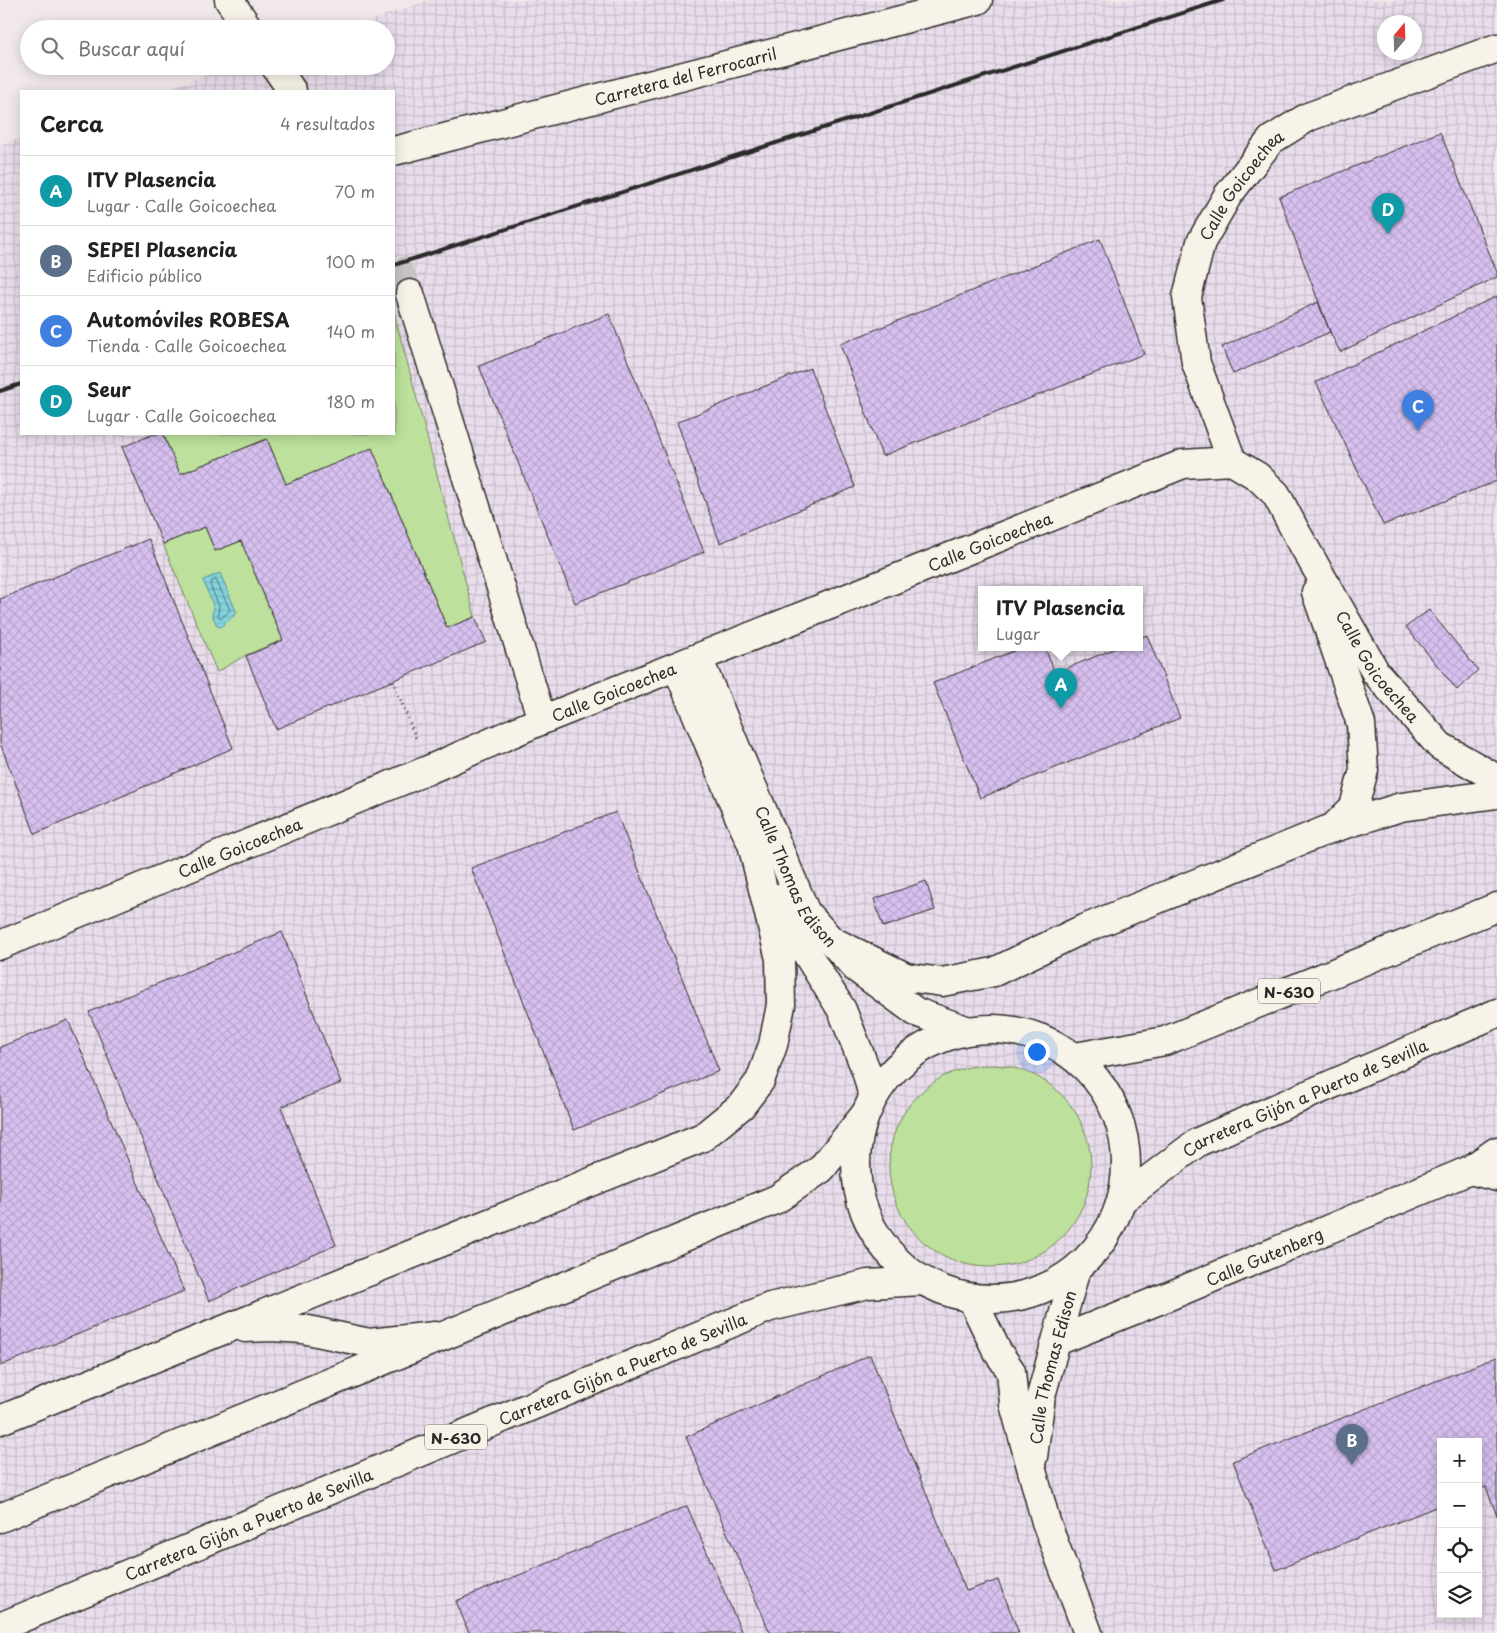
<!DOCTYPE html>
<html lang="es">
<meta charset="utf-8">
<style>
:root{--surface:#fff;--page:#f6f6f6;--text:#222;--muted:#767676;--line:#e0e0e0;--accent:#2b2b2b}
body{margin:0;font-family:"Playpen Sans",sans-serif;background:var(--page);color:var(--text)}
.controls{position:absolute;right:15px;bottom:15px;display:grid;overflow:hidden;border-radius:0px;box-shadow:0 2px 12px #0003}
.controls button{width:45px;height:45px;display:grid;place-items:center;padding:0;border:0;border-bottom:1px solid var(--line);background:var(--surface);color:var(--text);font:25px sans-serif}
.compass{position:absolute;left:1377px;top:15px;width:45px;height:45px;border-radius:50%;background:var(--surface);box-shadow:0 2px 12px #0003;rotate:19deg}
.you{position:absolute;left:1036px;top:1051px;width:18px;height:18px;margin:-12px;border:4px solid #fff;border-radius:50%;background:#1a73e8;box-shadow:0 0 0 8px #1a73e833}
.badge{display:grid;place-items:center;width:32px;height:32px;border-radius:50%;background:var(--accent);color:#fff;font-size:16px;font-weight:700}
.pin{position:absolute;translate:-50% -41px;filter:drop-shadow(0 1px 2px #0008)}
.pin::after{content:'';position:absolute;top:26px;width:18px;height:15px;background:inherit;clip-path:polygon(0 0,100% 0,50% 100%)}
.popup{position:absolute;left:978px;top:586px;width:165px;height:65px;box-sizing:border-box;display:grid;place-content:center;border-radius:0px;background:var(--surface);filter:drop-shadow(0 1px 4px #0005);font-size:16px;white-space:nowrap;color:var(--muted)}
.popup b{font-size:19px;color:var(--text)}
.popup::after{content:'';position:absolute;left:50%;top:100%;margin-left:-10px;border:10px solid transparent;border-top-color:var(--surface)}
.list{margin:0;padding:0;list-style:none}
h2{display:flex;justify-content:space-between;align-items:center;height:65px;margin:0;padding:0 20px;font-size:21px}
h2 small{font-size:16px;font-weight:400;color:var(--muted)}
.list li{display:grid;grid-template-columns:32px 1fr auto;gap:15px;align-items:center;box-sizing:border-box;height:70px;padding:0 20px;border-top:1px solid var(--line)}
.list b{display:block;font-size:19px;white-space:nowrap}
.list p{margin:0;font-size:16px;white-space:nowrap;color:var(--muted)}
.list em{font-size:16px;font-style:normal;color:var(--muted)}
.icon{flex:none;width:28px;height:28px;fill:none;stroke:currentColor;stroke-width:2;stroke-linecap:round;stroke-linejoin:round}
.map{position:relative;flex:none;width:1497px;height:1633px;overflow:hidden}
.search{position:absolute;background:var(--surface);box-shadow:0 2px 12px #0003;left:20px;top:20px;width:375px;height:55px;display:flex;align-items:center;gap:12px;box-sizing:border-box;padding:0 18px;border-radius:28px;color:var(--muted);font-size:19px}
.panel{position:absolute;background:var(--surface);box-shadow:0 2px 12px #0003;left:20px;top:90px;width:375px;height:345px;border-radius:0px}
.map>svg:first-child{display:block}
</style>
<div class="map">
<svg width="1497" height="1633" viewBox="0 0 1497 1633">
<defs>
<pattern id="industrial-grid" width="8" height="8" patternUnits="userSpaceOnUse" patternTransform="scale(1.25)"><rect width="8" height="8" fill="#e9ddeb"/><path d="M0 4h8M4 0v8" fill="none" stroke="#c8beca"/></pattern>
<pattern id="water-rules" width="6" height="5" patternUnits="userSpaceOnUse" patternTransform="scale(1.25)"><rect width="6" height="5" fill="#84d4e0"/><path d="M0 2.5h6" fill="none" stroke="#72b6c0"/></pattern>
<pattern id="building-cross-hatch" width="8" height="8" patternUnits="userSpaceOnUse" patternTransform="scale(1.25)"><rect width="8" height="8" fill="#d7c0ef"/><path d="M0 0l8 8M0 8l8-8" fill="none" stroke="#b9a5cd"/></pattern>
</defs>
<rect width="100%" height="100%" fill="#f1e9e9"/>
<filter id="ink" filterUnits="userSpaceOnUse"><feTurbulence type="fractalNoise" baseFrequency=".02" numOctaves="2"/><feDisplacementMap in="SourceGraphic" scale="10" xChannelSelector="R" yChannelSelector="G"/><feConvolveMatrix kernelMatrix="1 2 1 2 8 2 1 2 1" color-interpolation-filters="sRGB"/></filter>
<g filter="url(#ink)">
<path fill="url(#industrial-grid)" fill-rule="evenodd" d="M430,0H1497V1633H0V145L21,138V434H394V91H160L234,66H386V29H345ZM1384,22H1414V52H1384ZM982,590H1140V648H982ZM1441,1442H1478V1614H1441Z"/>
<path fill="#bde19c" stroke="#748664" d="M394,313L475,617L447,628L372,449L286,484L267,439L180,474L163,434H394Z
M205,527L215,551L241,541L283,640L246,655L217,672L163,544Z
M889 1166a101 101 0 1 1 202 0a101 101 0 1 1-202 0Z"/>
<path fill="url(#water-rules)" stroke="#609098" d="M220,573L237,613L221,627L217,626L212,614L214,608L203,580Z"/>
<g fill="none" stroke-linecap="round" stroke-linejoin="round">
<path stroke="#4f6f73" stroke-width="1" d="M216,580L230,610L221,619L218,615L219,606L210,585L211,582Z"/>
</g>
<path fill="url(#building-cross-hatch)" stroke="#2b2b2b" d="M1440,132L1497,272V277L1340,352L1330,332L1279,197Z
M1100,239L1144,354L882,456L840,344Z
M1497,296V481L1383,525L1316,382Z
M1318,302L1330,332L1233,374L1222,347Z
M609,314L704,552L575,603L479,366Z
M810,368L855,487L720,543L677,422Z
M154,434H163L180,474L267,439L286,484L372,448L447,628L475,617L486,642L276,729L246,656L283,640L241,541L215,551L205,527L163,544L122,447Z
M149,539L233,748L35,834L0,743V599Z
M1429,610L1478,670L1457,690L1406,627Z
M1147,635L1180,718L980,798L933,683L1021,648H1045L1055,673L1116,648H1140V638Z
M616,812L719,1071L574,1130L471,868Z
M926,881L935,910L883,927L874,899Z
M282,932L341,1083L281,1107L336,1245L209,1301L89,1012Z
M68,1020L184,1291L0,1366V1047Z
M870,1355L966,1591L998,1580L1019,1633H770L686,1437Z
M1497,1357V1516L1486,1487L1478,1490V1442H1441V1505L1276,1570L1233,1461Z
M687,1506L742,1633H469L456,1601Z"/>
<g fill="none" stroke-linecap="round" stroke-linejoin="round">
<path stroke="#c9c3c3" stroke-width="28" stroke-dasharray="28 14" stroke-linecap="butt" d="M394,261L410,294"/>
<g stroke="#2b2b2b" stroke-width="31">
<g id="street">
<path d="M229,0L249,29"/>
<path d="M275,66L292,91"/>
<path id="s1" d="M394,151L978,0"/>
<path d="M410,294L542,720"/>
<path id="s2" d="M1232,461L1196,363L1187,297L1201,242L1228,195L1271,140L1308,117L1497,48"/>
<path d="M1316,592L1361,724L1364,770L1354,807L1333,828"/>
<path id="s3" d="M698,658L806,913L856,968L916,1012L966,1030"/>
<path d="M677,667L739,816L760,861"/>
<path d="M777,898L792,930L842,1010L866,1070L873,1096"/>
<path d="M830,940L906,977L942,982L994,972L1079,931L1327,830L1401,807L1497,794"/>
<path id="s4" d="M0,945L428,770L542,720L1183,464L1232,461L1257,476L1276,494L1297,534L1376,673L1440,746L1497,779"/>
<path d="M1470,1170L1497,1177"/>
<path d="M972,1299L997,1351L1011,1371L1014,1404L1046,1522L1088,1633"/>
<path d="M245,1328L271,1327L303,1329L369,1343L435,1336"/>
<path id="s5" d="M1057,1341L1169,1296L1470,1170L1497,1151"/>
<path d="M0,1420L703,1137L741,1106L760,1081L773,1045L781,1005L780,959L752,844"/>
<path id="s6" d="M1033,1457L1041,1396L1075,1272"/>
</g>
</g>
<g stroke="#2b2b2b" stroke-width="31">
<g id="highway">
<circle cx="991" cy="1164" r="135"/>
<path d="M1075,1057L1165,1041L1497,907"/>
<path id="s7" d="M1123,1199L1198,1142L1497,1013"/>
<path d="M0,1518L777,1199L821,1169L863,1117"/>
<path id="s8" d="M0,1627L770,1307L868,1284L922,1281"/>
</g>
</g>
<path stroke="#2b2b2b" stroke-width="3" stroke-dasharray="1 4" stroke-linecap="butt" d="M393,681L417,741"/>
<use href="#street" stroke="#f7f3e8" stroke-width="28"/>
<use href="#highway" stroke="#f7f3e8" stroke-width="28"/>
<path stroke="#2b2b2b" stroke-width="4" d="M394,265L1223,0
M0,391L21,384"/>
</g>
</g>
<g text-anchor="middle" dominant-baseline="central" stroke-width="4" stroke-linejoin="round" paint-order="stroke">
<g fill="#f7f3e8" stroke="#686764" stroke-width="1">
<rect x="1258" y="978.5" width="62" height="25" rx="4"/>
<rect x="425" y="1424.5" width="62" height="25" rx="4"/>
</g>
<g font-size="15" font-weight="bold" fill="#2b2b2b">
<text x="1289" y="991">N-630</text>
<text x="456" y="1437">N-630</text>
</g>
<g font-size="16" fill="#2b2b2b" stroke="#f7f3e8">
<text stroke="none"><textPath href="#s1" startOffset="301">Carretera del Ferrocarril</textPath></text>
<text stroke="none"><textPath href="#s2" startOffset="298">Calle Goicoechea</textPath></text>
<text stroke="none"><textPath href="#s4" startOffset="1069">Calle Goicoechea</textPath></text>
<text stroke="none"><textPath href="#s4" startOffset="1582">Calle Goicoechea</textPath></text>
<text stroke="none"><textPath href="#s4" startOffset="664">Calle Goicoechea</textPath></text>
<text stroke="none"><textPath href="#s4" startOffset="259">Calle Goicoechea</textPath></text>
<text stroke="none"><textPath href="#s3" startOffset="240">Calle Thomas Edison</textPath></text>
<text stroke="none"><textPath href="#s7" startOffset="210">Carretera Gijón a Puerto de Sevilla</textPath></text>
<text stroke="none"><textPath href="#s5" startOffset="224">Calle Gutenberg</textPath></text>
<text stroke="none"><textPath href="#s6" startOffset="92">Calle Thomas Edison</textPath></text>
<text stroke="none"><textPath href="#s8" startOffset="674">Carretera Gijón a Puerto de Sevilla</textPath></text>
<text stroke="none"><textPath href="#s8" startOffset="269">Carretera Gijón a Puerto de Sevilla</textPath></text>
</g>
</g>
</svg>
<div class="controls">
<button>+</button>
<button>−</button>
<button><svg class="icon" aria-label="locate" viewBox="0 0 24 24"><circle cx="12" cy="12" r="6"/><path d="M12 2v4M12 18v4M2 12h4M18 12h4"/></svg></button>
<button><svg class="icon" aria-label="layers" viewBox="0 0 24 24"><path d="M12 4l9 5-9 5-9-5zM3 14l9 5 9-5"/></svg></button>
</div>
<svg class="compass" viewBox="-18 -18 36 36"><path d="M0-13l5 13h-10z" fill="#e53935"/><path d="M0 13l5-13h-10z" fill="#767676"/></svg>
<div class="you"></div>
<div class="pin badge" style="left:1061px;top:709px;background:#0f9aa8">A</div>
<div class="popup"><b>ITV Plasencia</b>Lugar</div>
<div class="pin badge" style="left:1352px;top:1465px;background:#5c6f8a">B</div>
<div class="pin badge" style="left:1418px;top:431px;background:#3f7fe0">C</div>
<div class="pin badge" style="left:1388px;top:234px;background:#0f9aa8">D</div>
<div class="search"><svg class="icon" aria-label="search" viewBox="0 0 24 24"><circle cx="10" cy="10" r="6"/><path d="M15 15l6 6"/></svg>Buscar aquí</div>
<section class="panel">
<h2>Cerca<small>4 resultados</small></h2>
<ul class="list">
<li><span class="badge" style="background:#0f9aa8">A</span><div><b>ITV Plasencia</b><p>Lugar · Calle Goicoechea</p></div><em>70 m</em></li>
<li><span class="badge" style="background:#5c6f8a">B</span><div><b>SEPEI Plasencia</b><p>Edificio público</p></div><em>100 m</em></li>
<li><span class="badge" style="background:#3f7fe0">C</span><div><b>Automóviles ROBESA</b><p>Tienda · Calle Goicoechea</p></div><em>140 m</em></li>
<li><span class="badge" style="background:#0f9aa8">D</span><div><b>Seur</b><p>Lugar · Calle Goicoechea</p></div><em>180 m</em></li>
</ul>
</section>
</div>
